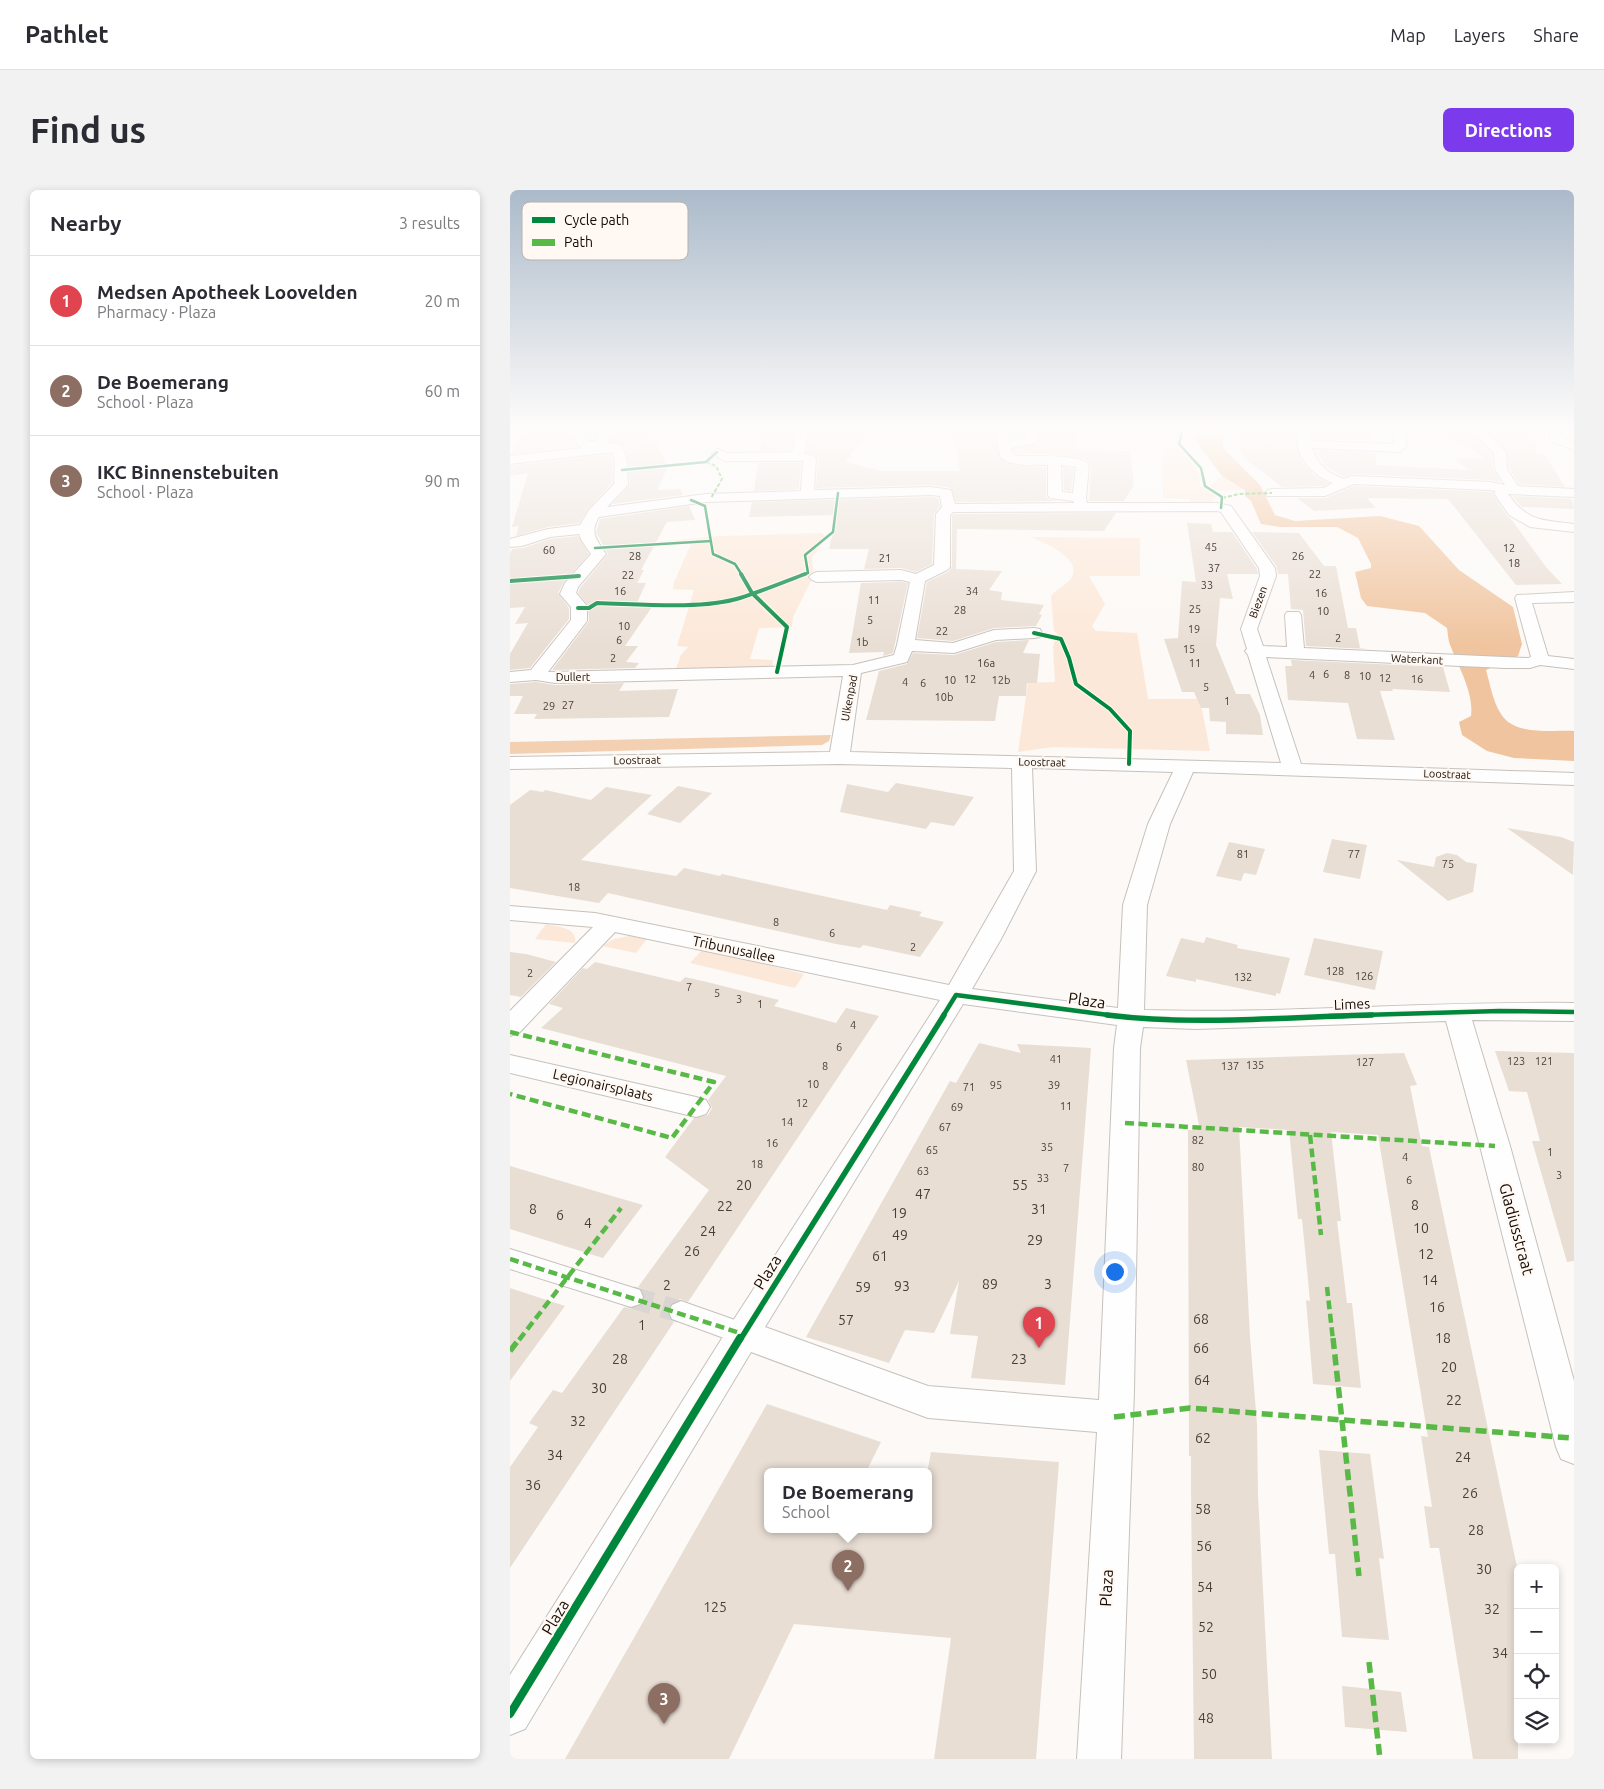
<!DOCTYPE html>
<meta charset="utf-8">
<style>
:root{--surface:#fff;--page:#f2f2f3;--text:#2b2b33;--muted:#7c7c81;--line:#e1e1e2;--accent:#7c3aed}
body{margin:0;font-family:Ubuntu,sans-serif;background:var(--page);color:var(--text)}
.controls{position:absolute;right:15px;bottom:15px;display:grid;overflow:hidden;border-radius:8px;box-shadow:0 2px 8px #0003}
.controls button{width:45px;height:45px;display:grid;place-items:center;padding:0;border:0;border-bottom:1px solid var(--line);background:var(--surface);color:var(--text);font:25px sans-serif}
.you{position:absolute;left:604px;top:1081px;width:18px;height:18px;margin:-12px;border:4px solid #fff;border-radius:50%;background:#1a73e8;box-shadow:0 0 0 8px #1a73e833}
.badge{display:grid;place-items:center;width:32px;height:32px;border-radius:50%;background:var(--accent);color:#fff;font-size:16px;font-weight:700}
.pin{position:absolute;translate:-50% -41px;filter:drop-shadow(0 1px 2px #0008)}
.pin::after{content:'';position:absolute;top:26px;width:18px;height:15px;background:inherit;clip-path:polygon(0 0,100% 0,50% 100%)}
.popup{position:absolute;left:254px;top:1278px;width:168px;height:65px;box-sizing:border-box;display:grid;place-content:center;border-radius:8px;background:var(--surface);filter:drop-shadow(0 1px 4px #0005);font-size:16px;white-space:nowrap;color:var(--muted)}
.popup b{font-size:19px;color:var(--text)}
.popup::after{content:'';position:absolute;left:50%;top:100%;margin-left:-10px;border:10px solid transparent;border-top-color:var(--surface)}
.list{margin:0;padding:0;list-style:none}
h2{display:flex;justify-content:space-between;align-items:center;height:65px;margin:0;padding:0 20px;font-size:21px}
h2 small{font-size:16px;font-weight:400;color:var(--muted)}
.list li{display:grid;grid-template-columns:32px 1fr auto;gap:15px;align-items:center;box-sizing:border-box;height:90px;padding:0 20px;border-top:1px solid var(--line)}
.list b{display:block;font-size:19px;white-space:nowrap}
.list p{margin:0;font-size:16px;white-space:nowrap;color:var(--muted)}
.list em{font-size:16px;font-style:normal;color:var(--muted)}
.icon{flex:none;width:28px;height:28px;fill:none;stroke:currentColor;stroke-width:2;stroke-linecap:round;stroke-linejoin:round}
.map{position:relative;flex:none;width:1064px;height:1569px;overflow:hidden;border-radius:8px}
header{display:flex;align-items:center;gap:30px;box-sizing:border-box;height:70px;padding:0 25px;background:var(--surface);border-bottom:1px solid var(--line)}
header strong{font-size:24px}
nav{display:flex;gap:28px;margin-inline-start:auto;font-size:18px}
.intro{display:flex;align-items:center;justify-content:space-between;box-sizing:border-box;height:120px;padding:0 30px}
h1{margin:0;font-size:35px}
.button{padding:12px 22px;border-radius:8px;background:var(--accent);color:#fff;font-size:18px;font-weight:700}
main{display:flex;gap:30px;padding:0 30px}
aside{flex:1;background:var(--surface);border-radius:8px;box-shadow:0 2px 8px #0003}
.map>svg:first-child{display:block}
</style>
<header>
<strong>Pathlet</strong>
<nav><a>Map</a><a>Layers</a><a>Share</a></nav>
</header>
<div class="intro"><h1>Find us</h1><a class="button">Directions</a></div>
<main>
<aside>
<h2>Nearby<small>3 results</small></h2>
<ul class="list">
<li><span class="badge" style="background:#e0444e">1</span><div><b>Medsen Apotheek Loovelden</b><p>Pharmacy · Plaza</p></div><em>20 m</em></li>
<li><span class="badge" style="background:#8d6e63">2</span><div><b>De Boemerang</b><p>School · Plaza</p></div><em>60 m</em></li>
<li><span class="badge" style="background:#8d6e63">3</span><div><b>IKC Binnenstebuiten</b><p>School · Plaza</p></div><em>90 m</em></li>
</ul>
</aside>
<div class="map">
<svg width="1064" height="1569" viewBox="0 0 1064 1569">
<rect width="100%" height="100%" fill="#fcf9f6"/>
<path fill="#fce8d8" d="M183,237H222L219,242L224,243L214,262L183,245Z
M613,237H668L665,256C676,267 693,278 690,295L706,306C701,316 692,315 682,315L680,309L653,308V263L651,260L609,259Z
M712,286L735,300L709,301L699,297Z
M311,343L315,347L312,355L302,367L304,385L283,427L282,437L249,438L240,469L263,470L262,478L165,481L171,465L178,457L167,456L184,400L163,399L164,392L181,354L144,356L147,352L211,346Z
M521,347L630,348V386H579L595,414L582,436L586,441L627,443L638,509H690L700,561L543,557L508,562L518,493L545,492L543,457L547,443L544,441L541,406C546,400 553,396 559,391C577,370 535,353 521,347Z
M36,734C47,737 68,737 65,753L25,749Z
M119,746L137,749L126,763L92,756L104,749Z
M193,759L294,784L285,798L180,773Z"/>
<path fill="#f4d0b2" d="M321,545L319,551L312,555L0,564V552Z"/>
<path fill="#f0c49e" d="M687,237H714L713,258L750,295L765,325L785,331L870,326L909,336L949,380L1003,417L1012,454L1008,466L976,480C980,494 983,512 991,524C1004,546 1042,540 1064,541V571L1004,568L977,561L952,545L949,532L961,526C964,503 949,478 941,457C938,451 938,444 937,438L915,423L857,416L851,408L845,382L861,378V374L848,348L827,337H770L751,334L741,311L735,306V300L712,286L684,249Z"/>
<path fill="#e9ded4" d="M27,237H61L59,241L67,257L0,264L17,239Z
M78,237H90L85,249H79L75,241Z
M106,237H143L135,252L145,251L158,277L147,300L170,299L173,305L102,314L120,295L119,274L115,259L111,253L100,251Z
M323,237H362L335,272L373,281H450L442,237H483L489,267L494,271L505,276L536,277V306L540,310L550,311L446,312L441,298L421,295L306,298L308,268L304,264L296,263L301,238Z
M499,237H514L513,246L501,249Z
M530,237L570,238L564,260L620,261L624,295L614,311H579L581,275L574,269L557,265L504,263L503,259L526,254Z
M726,237H788L786,255L792,272L805,286L819,293L813,296L772,297L733,267Z
M819,237H861L863,251L803,249L802,238L819,239Z
M922,237H956L982,264L983,279L991,292L980,290L842,284L834,287L815,276L805,260L865,263L867,275L958,280L945,269L975,268Z
M974,237H1019V251L1026,252V263H1034L1055,297L1009,294L999,278L997,261Z
M285,238L280,260L250,261L253,239Z
M101,264L103,270L102,293L78,319L69,333L38,337L6,346L9,336L2,337L18,283L0,286V276Z
M248,273H291L289,299L244,301Z
M553,277L564,279L561,301L554,300Z
M844,296L982,302L997,326L1001,329L1036,377L1052,394L1006,395L938,309L857,308L866,318L804,321L787,308H816Z
M1002,306L1062,309L1064,319L1012,317Z
M421,307L428,308L430,316L424,324L422,374L406,382L391,378L354,379L359,359H319L327,325L239,327L242,312Z
M179,316L185,330L157,332L131,380H134L127,393H136L125,417H142L115,456H128L116,472L129,473L125,478L42,480L79,431L78,415L68,403L70,398L98,364L86,342L90,329Z
M606,323L594,341L447,339L446,379L492,381L479,400L492,402L491,410L534,415L529,424L532,425L526,436L484,438L443,451L407,448L417,392L438,382L442,377V326L444,324Z
M677,333L701,334L703,342H722L747,379L748,384H717L723,409L710,408L706,455L726,504H740L750,525L753,545L716,544V532L700,531L699,518H691L684,502H672L654,449L668,448L672,391L686,392Z
M742,342L789,343L814,376H826L838,438H846L850,458L857,459L796,456L793,420L781,419L778,384H768L767,377Z
M68,346L79,364L54,392L48,403L59,418V429L20,478L0,480V464L18,433L5,434L15,417L0,418V364L2,359L13,358L40,349Z
M391,392L398,393L383,463L373,466L374,462L339,463L351,393Z
M519,450L513,463L530,464L527,493H517L516,506H489L485,531L356,530L369,481L397,474L403,463L444,465L486,452Z
M781,470L933,477L940,502L882,499L883,501H870L885,550L847,549L838,513L778,510L775,476H782Z
M26,492L45,495L114,493L109,501L168,499L159,527L24,529L27,524H4L13,506H0V494Z
M386,593L464,607L444,636L421,632L416,639L330,622L337,594L378,602Z
M168,596L202,603L170,633L137,624Z
M96,597L142,605L71,670L166,686L174,678L210,686L212,684L377,720L380,715L412,722L409,726L434,732L410,767L353,755L350,758L326,754L98,703L89,713L0,698V615L20,600L33,602L35,600L81,610Z
M997,638L1051,647L1064,652L1063,685Z
M822,649L857,655L850,689L813,682Z
M719,652L755,659L746,685L734,683L731,691L706,686Z
M937,663L947,665L956,672L967,674L963,702L938,711L887,670L924,677L926,667Z
M696,747L728,755L727,758L780,768L770,804L766,803V806L686,789V792L656,786L671,748L694,753Z
M804,748L873,761L865,800L794,785Z
M0,762L16,764L46,772L11,807L0,805Z
M85,772L170,792L175,787L201,793L269,810L264,816L326,833L336,818L369,826L178,1112L170,1109L160,1114L157,1123L160,1130L164,1132L0,1378V1277L28,1237L19,1233L43,1200L52,1203L114,1117L122,1119L132,1115L135,1106L132,1099L128,1097L199,1000L155,967L184,928L198,925L202,918L198,910L216,886L31,838L53,818L39,814L73,778L77,779Z
M469,853L511,863L507,854L581,858L555,1195L461,1188L468,1146L440,1144L449,1091L424,1143L395,1140L379,1173L296,1147L440,891L446,893Z
M985,861L1064,863V1071L1057,1072L1022,951H1030L1017,902L999,901Z
M894,863L907,895L900,896L912,956L919,957L1008,1382V1569H963L929,1358H920L914,1316L922,1317L911,1246L918,1247L868,945L821,942L831,1031H827L837,1113H842L851,1198L803,1194L796,1110L800,1111L792,1029H788L779,940L729,937L740,1147L747,1234L748,1305L762,1569H684L681,1300V1266H679L678,940H690L676,870Z
M0,976L85,1001L133,1015L93,1068L0,1039Z
M0,1098L55,1116L0,1191Z
M257,1214L371,1252L356,1282H258V1340H418V1278L421,1262L549,1272L526,1569H424L441,1448L284,1434L219,1569H55Z
M809,1260L860,1264L874,1369L869,1368L879,1450L832,1447L825,1364H819Z
M832,1496L891,1502L897,1542L835,1537Z"/>
<g fill="none" stroke-linecap="round" stroke-linejoin="round">
<path stroke="#d9d5d2" stroke-width="22" stroke-dasharray="22 11" stroke-linecap="butt" d="M121,1107L171,1122"/>
<g stroke="#c7c1bb" stroke-width="2">
<path id="pedestrian" d="M0,1059L130,1100L133,1107L130,1114L121,1117L0,1079Z
M171,1111L242,1136L246,1144L242,1152L233,1155L162,1129L159,1122L162,1115Z"/>
</g>
<g stroke="#c7c1bb" stroke-width="2">
<path id="minor" d="M63,237H76L73,241L78,251H86L92,237H104L97,252L111,255C119,268 117,281 118,295L97,317L196,304L291,301L293,271H214L202,263L208,259L217,263L282,262L287,237H299L294,264L304,266L306,269L304,300L421,297L441,300L445,314L564,313L563,311L540,308L538,305V275C523,274 500,278 490,266L485,237H497L500,251L515,248L516,237H528L525,253L501,258L502,264L508,266C524,267 569,263 579,275L576,308L577,313H707L721,316L765,378L766,386L747,439L753,456L777,457L775,425L777,422H789L791,425L794,458L1018,468L1021,467L1005,408L1007,405L1064,402V412L1022,413L1038,466L1064,469V479L1030,475L1020,478H995L756,467L791,574L1064,583V595L683,582L660,634L637,715L634,820C777,824 921,811 1064,813V831L962,830L1000,956L1064,1191V1274L1051,1269L1046,1257L970,956L936,831L686,839L633,837L630,858L624,1201L611,1569H567L587,1242L418,1228L241,1162L15,1539L0,1545V1485L221,1134L430,810L105,742L9,843L0,846V821L83,737L0,730V716L85,723L439,795L504,681L502,578L329,574L0,579V567L320,562L333,486L45,493L26,490L0,492V482L21,480L61,430V417L50,404L55,393L81,364L72,351L69,344L40,347L12,356L0,357V349L38,339L70,335L79,320L104,294L105,270L102,262L0,274V266L72,258L68,255L61,240ZM551,275L566,277L563,303L552,302ZM421,305L430,306L432,317L426,324L424,375L406,384L391,380L307,382L302,384L299,387L302,390L307,392L391,390L400,392L387,455L384,465L343,475L38,482L77,431V416L66,403L68,397L96,364C87,350 79,343 89,327L196,312ZM707,321L711,322L749,378L750,386L731,439L737,459L735,461L738,465L771,573L340,562L351,483L397,472L402,461L444,463L486,450L524,448L530,447L532,443L530,439L524,438L484,440L443,453L405,450L415,391L437,380L440,377V325L443,322ZM522,578L663,582L638,634L613,715L608,818L462,799L491,749L526,681ZM453,814L607,835L604,858L589,1210L418,1196L255,1137Z
M790,237H800L801,251L884,254L881,237H893L897,255L891,261L887,262L802,258C807,275 818,283 834,289L842,286L980,292L995,295L985,279L984,263L958,237H971L996,262L997,279L1008,296L1064,299V307L998,304C1018,332 1032,330 1064,334V342L1020,337L999,325L984,303L986,301L980,300L844,294L815,306H757L755,303L757,300L762,299L813,298L823,293C800,285 780,261 790,237Z
M1038,237H1050L1051,246L1064,252V260L1041,251Z
M0,865L186,907L196,910L200,917L196,924L186,927L0,883Z"/>
</g>
<use href="#pedestrian" fill="#fffefe" fill-rule="evenodd"/>
<use href="#minor" fill="#fffefe" fill-rule="evenodd"/>
<path stroke="#58b947" stroke-width="2" stroke-dasharray="4 2" stroke-linecap="butt" d="M196,272L206,276L212,289L201,308
M712,308L729,304L762,303"/>
<path stroke="#58b947" stroke-width="4.5" stroke-dasharray="9 4.5" stroke-linecap="butt" d="M0,842L204,892L162,948L0,904
M615,933L985,956
M800,945L811,1045
M0,1069L233,1144
M817,1097L823,1150
M9,1150L111,1018"/>
<path stroke="#58b947" stroke-width="5.5" stroke-dasharray="11 5.5" stroke-linecap="butt" d="M823,1148L849,1386
M0,1161L10,1148
M604,1227L680,1218L1062,1248
M859,1472L870,1569"/>
<g stroke="#fff8f3" stroke-width="4.5">
<path id="cycleway-far4" d="M673,237L669,254L691,278L695,296L712,307L711,318
M112,280L196,272L207,262
M181,310L195,316L203,364L225,374L232,385
M85,358L201,351
M292,385L298,383L295,365L323,342L328,303"/>
</g>
<g stroke="#fff8f3" stroke-width="6">
<path id="cycleway-far3" d="M231,384L242,403L277,437L267,482
M0,391L69,386
M68,418H79L87,413C129,414 190,420 230,408C252,401 274,392 295,384
M524,443L551,449L559,468L566,494L600,519L620,541L619,574"/>
</g>
<g stroke="#fff8f3" stroke-width="8">
<path id="cycleway-far2" d="M433,826L446,805L606,826
M819,826L989,821L1064,822"/>
</g>
<g stroke="#fff8f3" stroke-width="9">
<path id="cycleway-far1" d="M597,825C684,836 774,827 862,825
M230,1150L434,825"/>
</g>
<g stroke="#fff8f3" stroke-width="11">
<path id="cycleway" d="M0,1524L230,1148"/>
</g>
<use href="#cycleway-far4" stroke="#00873e" stroke-width="2.5"/>
<use href="#cycleway-far3" stroke="#00873e" stroke-width="4"/>
<use href="#cycleway-far2" stroke="#00873e" stroke-width="4.5"/>
<use href="#cycleway-far1" stroke="#00873e" stroke-width="5.5"/>
<use href="#cycleway" stroke="#00873e" stroke-width="8"/>
</g>
<linearGradient id="sky" x2="0" y2="1"><stop stop-color="#abbaca"/><stop offset="0.52" stop-color="#fefcfb"/><stop offset="1" stop-color="#fefcfb" stop-opacity="0"/></linearGradient>
<rect width="1064" height="457" fill="url(#sky)"/>
<g text-anchor="middle" dominant-baseline="central" stroke-width="4.5" stroke-linejoin="round" paint-order="stroke">
<g font-size="11" fill="#483f37">
<text x="701" y="357">45</text>
<text x="999" y="358">12</text>
<text x="39" y="360">60</text>
<text x="125" y="366">28</text>
<text x="788" y="366">26</text>
<text x="375" y="368">21</text>
<text x="1004" y="373">18</text>
<text x="704" y="378">37</text>
<text x="805" y="384">22</text>
<text x="118" y="385">22</text>
<text x="697" y="395">33</text>
<text x="110" y="401">16</text>
<text x="462" y="401">34</text>
<text x="811" y="403">16</text>
<text x="364" y="410">11</text>
<text x="685" y="419">25</text>
<text x="450" y="420">28</text>
<text x="813" y="421">10</text>
<text x="360" y="430">5</text>
<text x="114" y="436">10</text>
<text x="684" y="439">19</text>
<text x="432" y="441">22</text>
<text x="828" y="448">2</text>
<text x="109" y="450">6</text>
<text x="352" y="452">1b</text>
<text x="679" y="459">15</text>
<text x="103" y="468">2</text>
<text x="476" y="473">16a</text>
<text x="685" y="473">11</text>
<text x="816" y="484">6</text>
<text x="802" y="485">4</text>
<text x="837" y="485">8</text>
<text x="855" y="486">10</text>
<text x="875" y="488">12</text>
<text x="460" y="489">12</text>
<text x="907" y="489">16</text>
<text x="440" y="490">10</text>
<text x="491" y="490">12b</text>
<text x="395" y="492">4</text>
<text x="413" y="493">6</text>
<text x="696" y="497">5</text>
<text x="434" y="507">10b</text>
<text x="717" y="511">1</text>
<text x="58" y="515">27</text>
<text x="39" y="516">29</text>
<text x="733" y="664">81</text>
<text x="844" y="664">77</text>
<text x="938" y="674">75</text>
<text x="64" y="697">18</text>
<text x="266" y="732">8</text>
<text x="322" y="743">6</text>
<text x="403" y="757">2</text>
<text x="825" y="781">128</text>
<text x="20" y="783">2</text>
<text x="854" y="786">126</text>
<text x="733" y="787">132</text>
<text x="179" y="797">7</text>
<text x="207" y="803">5</text>
<text x="229" y="809">3</text>
<text x="250" y="814">1</text>
<text x="343" y="835">4</text>
<text x="329" y="857">6</text>
<text x="546" y="869">41</text>
<text x="1006" y="871">123</text>
<text x="1034" y="871">121</text>
<text x="855" y="872">127</text>
<text x="745" y="875">135</text>
<text x="315" y="876">8</text>
<text x="720" y="876">137</text>
<text x="303" y="894">10</text>
<text x="486" y="895">95</text>
<text x="544" y="895">39</text>
<text x="459" y="897">71</text>
<text x="292" y="913">12</text>
<text x="556" y="916">11</text>
<text x="447" y="917">69</text>
<text x="277" y="932">14</text>
<text x="435" y="937">67</text>
<text x="688" y="950">82</text>
<text x="262" y="953">16</text>
<text x="537" y="957">35</text>
<text x="422" y="960">65</text>
<text x="1040" y="962">1</text>
<text x="895" y="967">4</text>
<text x="247" y="974">18</text>
<text x="688" y="977">80</text>
<text x="556" y="978">7</text>
<text x="413" y="981">63</text>
<text x="1049" y="985">3</text>
<text x="533" y="988">33</text>
<text x="899" y="990">6</text>
</g>
<g font-size="11" fill="#130a03" stroke="#fff8f3">
<text transform="translate(748 412) rotate(-70)">Biezen</text>
<text transform="translate(907 469) rotate(3)">Waterkant</text>
<text x="63" y="487">Dullert</text>
<text transform="translate(339 508) rotate(-79)">Ulkenpad</text>
<text transform="translate(127 570) rotate(-1)">Loostraat</text>
<text transform="translate(532 572) rotate(1)">Loostraat</text>
<text transform="translate(937 584) rotate(2)">Loostraat</text>
</g>
<g font-size="14" fill="#130a03" stroke="#fff8f3">
<text transform="translate(224 759) rotate(12)">Tribunusallee</text>
<text transform="translate(842 814) rotate(-2)">Limes</text>
<text transform="translate(93 895) rotate(13)">Legionairsplaats</text>
</g>
<g font-size="14" fill="#483f37">
<text x="234" y="995">20</text>
<text x="510" y="995">55</text>
<text x="413" y="1004">47</text>
<text x="905" y="1015">8</text>
<text x="215" y="1016">22</text>
<text x="23" y="1019">8</text>
<text x="529" y="1019">31</text>
<text x="389" y="1023">19</text>
<text x="50" y="1025">6</text>
<text x="78" y="1033">4</text>
<text x="911" y="1038">10</text>
<text x="198" y="1041">24</text>
<text x="390" y="1045">49</text>
<text x="525" y="1050">29</text>
<text x="182" y="1061">26</text>
<text x="916" y="1064">12</text>
<text x="370" y="1066">61</text>
<text x="920" y="1090">14</text>
<text x="480" y="1094">89</text>
<text x="538" y="1094">3</text>
<text x="157" y="1095">2</text>
<text x="392" y="1096">93</text>
<text x="353" y="1097">59</text>
<text x="927" y="1117">16</text>
<text x="691" y="1129">68</text>
<text x="336" y="1130">57</text>
<text x="132" y="1135">1</text>
<text x="933" y="1148">18</text>
<text x="691" y="1158">66</text>
<text x="110" y="1169">28</text>
<text x="509" y="1169">23</text>
<text x="939" y="1177">20</text>
<text x="692" y="1190">64</text>
<text x="89" y="1198">30</text>
<text x="944" y="1210">22</text>
<text x="68" y="1231">32</text>
<text x="693" y="1248">62</text>
<text x="45" y="1265">34</text>
<text x="953" y="1267">24</text>
<text x="23" y="1295">36</text>
<text x="960" y="1303">26</text>
<text x="693" y="1319">58</text>
<text x="966" y="1340">28</text>
<text x="694" y="1356">56</text>
<text x="974" y="1379">30</text>
<text x="695" y="1397">54</text>
<text x="205" y="1417">125</text>
<text x="982" y="1419">32</text>
<text x="696" y="1437">52</text>
<text x="990" y="1463">34</text>
<text x="699" y="1484">50</text>
<text x="696" y="1528">48</text>
</g>
<g font-size="16" fill="#130a03" stroke="#fff8f3">
<text transform="translate(577 810) rotate(8)">Plaza</text>
<text transform="translate(1007 1039) rotate(75)">Gladiusstraat</text>
<text transform="translate(257 1082) rotate(-58)">Plaza</text>
<text transform="translate(596 1398) rotate(-87)">Plaza</text>
<text transform="translate(45 1427) rotate(-59)">Plaza</text>
</g>
</g>
<rect x="12" y="12" width="166" height="58" rx="8" fill="#fff8f3" stroke="#b8b1ab" stroke-width="1"/>
<rect x="22" y="27" width="23" height="6" fill="#00873e"/>
<rect x="22" y="49" width="23" height="7" fill="#58b947"/>
<g font-size="14" fill="#130a03">
<text x="54" y="35">Cycle path</text>
<text x="54" y="57">Path</text>
</g>
</svg>
<div class="controls">
<button>+</button>
<button>−</button>
<button><svg class="icon" aria-label="locate" viewBox="0 0 24 24"><circle cx="12" cy="12" r="6"/><path d="M12 2v4M12 18v4M2 12h4M18 12h4"/></svg></button>
<button><svg class="icon" aria-label="layers" viewBox="0 0 24 24"><path d="M12 4l9 5-9 5-9-5zM3 14l9 5 9-5"/></svg></button>
</div>
<div class="you"></div>
<div class="pin badge" style="left:529px;top:1158px;background:#e0444e">1</div>
<div class="pin badge" style="left:338px;top:1401px;background:#8d6e63">2</div>
<div class="popup"><b>De Boemerang</b>School</div>
<div class="pin badge" style="left:154px;top:1534px;background:#8d6e63">3</div>
</div>
</main>
